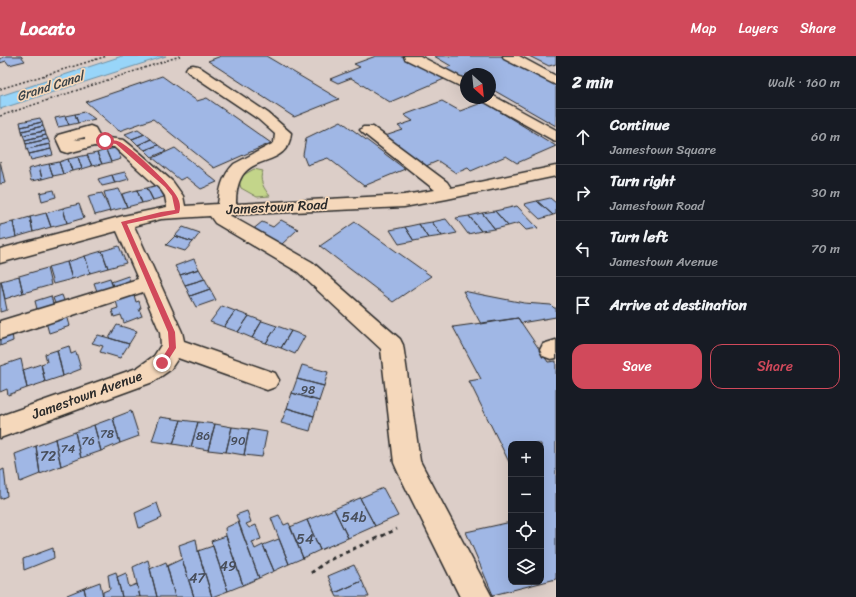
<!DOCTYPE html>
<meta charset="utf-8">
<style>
:root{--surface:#171b24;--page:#242831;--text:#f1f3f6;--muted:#9ea1a6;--line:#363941;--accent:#d1495b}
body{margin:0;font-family:Sriracha,sans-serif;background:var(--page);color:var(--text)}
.controls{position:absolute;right:12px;bottom:12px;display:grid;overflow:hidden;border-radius:8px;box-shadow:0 4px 16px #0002}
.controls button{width:36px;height:36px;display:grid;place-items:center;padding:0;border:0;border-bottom:1px solid var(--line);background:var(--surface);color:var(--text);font:20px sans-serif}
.compass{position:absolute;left:460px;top:12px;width:36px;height:36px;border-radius:50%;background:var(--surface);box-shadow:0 4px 16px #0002;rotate:153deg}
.stop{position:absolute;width:12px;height:12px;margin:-9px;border:3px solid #d1495b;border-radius:50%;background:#fff}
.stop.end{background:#d1495b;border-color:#fff;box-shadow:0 1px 4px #0008}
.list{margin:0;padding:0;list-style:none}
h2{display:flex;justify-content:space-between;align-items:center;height:52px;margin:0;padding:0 16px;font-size:17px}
h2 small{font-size:13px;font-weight:400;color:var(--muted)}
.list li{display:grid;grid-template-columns:26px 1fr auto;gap:12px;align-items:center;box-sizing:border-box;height:56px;padding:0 16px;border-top:1px solid var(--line)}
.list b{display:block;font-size:15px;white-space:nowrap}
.list p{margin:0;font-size:13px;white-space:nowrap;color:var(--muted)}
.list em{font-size:13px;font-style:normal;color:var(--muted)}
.actions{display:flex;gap:8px;padding:12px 16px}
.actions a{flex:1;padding:9px 0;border:1px solid var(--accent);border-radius:12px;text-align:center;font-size:14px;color:var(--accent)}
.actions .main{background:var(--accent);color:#fff}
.icon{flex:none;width:22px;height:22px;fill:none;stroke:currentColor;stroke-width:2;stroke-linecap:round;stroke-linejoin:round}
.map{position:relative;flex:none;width:556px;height:541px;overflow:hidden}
header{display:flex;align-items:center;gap:24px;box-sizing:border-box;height:56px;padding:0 20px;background:var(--accent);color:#fff}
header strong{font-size:19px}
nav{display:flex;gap:22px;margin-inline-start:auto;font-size:14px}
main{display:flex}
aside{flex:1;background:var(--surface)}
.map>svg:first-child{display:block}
</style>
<header>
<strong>Locato</strong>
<nav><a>Map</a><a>Layers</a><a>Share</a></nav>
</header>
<main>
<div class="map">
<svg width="556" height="541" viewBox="0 0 556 541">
<rect width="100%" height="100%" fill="#dccec8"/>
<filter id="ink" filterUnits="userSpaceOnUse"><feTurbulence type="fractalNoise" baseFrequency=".025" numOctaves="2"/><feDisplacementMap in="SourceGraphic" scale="8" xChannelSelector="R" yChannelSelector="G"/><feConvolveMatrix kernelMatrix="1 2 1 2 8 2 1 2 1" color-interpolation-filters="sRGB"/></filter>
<g filter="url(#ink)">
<path fill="#c3d58a" stroke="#77805a" d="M254,113L263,115C258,123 264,133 270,140L257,141L241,132L238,122Z"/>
<path fill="#98d5f9" stroke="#6c91a7" d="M122,0H166L0,53V40Z"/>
<path fill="#a0b7e5" stroke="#2b2b2b" d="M6,0H21L25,5L9,9L6,5L0,7V3Z
M221,0H266L339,43L294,61L208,5Z
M376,0H406L449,21L390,46L351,22L338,27L330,23L360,11L354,8Z
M434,0H501L556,28V70L495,35L490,36V18H466V26L443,13L451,10Z
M529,0H556V8L549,10Z
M162,20L197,45L207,42L271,87L214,112L153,63L119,75L86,46Z
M442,45L460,55L484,46L556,90L517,107L506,100L471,115L468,112L456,117L438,105L426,110L385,80L403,74L398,70L413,65L404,59Z
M85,56L95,63L78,67L75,58Z
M75,58L78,67L69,69L65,60Z
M65,60L69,69L58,71L55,62Z
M40,62L42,66L21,71L20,66Z
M341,65L405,113L364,130L328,102L307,109L303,99L306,82Z
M42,66L43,70L22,75L21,71Z
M43,70L45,75L23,79L22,75Z
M138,73L145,78L132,83L125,78Z
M45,75L46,79L25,84L23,79Z
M145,78L151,83L138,89L132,83Z
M46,79L48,83L26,88L25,84Z
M48,83L50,88L27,93L26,88Z
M151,83L158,89L145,94L138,89Z
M50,88L51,93L29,98L27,93Z
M158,89L166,95L152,101L145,94Z
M116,92L121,103L111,106L106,94Z
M175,92L217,126L201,133L186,121L180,124L153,102Z
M51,93L53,99L31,104L29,98Z
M106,94L111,106L102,108L97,97Z
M97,97L102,108L92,110L87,99Z
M87,99L92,110L82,113L78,101Z
M78,101L82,113L72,115L68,103Z
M68,103L72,115L63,118L59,106Z
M0,105L5,127L0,128Z
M59,106L63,118L53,120L49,108Z
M49,108L53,120L42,123L39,110Z
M39,110L42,123L31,125L28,113Z
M125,116L129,123L115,127L112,119Z
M112,119L115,127L102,130L98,123Z
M158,129L164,141L153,144L147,132Z
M147,132L153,144L142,147L137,134Z
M119,133L127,151L110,155L104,136Z
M54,134L56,141L42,145L40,137Z
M137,134L142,147L127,151L122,138Z
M102,137L110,155L95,159L88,140Z
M550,142L556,147V158L553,159L537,145Z
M537,145L553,159L540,163L524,148Z
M79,148L84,162L67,167L63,152Z
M517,150L538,172L526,174L519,167L508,170L495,155Z
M63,152L67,167L51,171L46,157Z
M495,155L508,170L495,173L482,157Z
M46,157L51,171L33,176L30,161Z
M482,157L495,173L481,175L469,160Z
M469,160L481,175L468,178L456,162Z
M30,161L33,176L16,181L13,166Z
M446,163L457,177L442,180L432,166Z
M281,164L298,173L281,189L252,174L262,166L273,171Z
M13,166L16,181L0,185V169Z
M355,166L431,220L393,246L320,190Z
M432,166L442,180L428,182L419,168Z
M419,168L428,182L414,185L405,171Z
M183,171L200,177L193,186L175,180Z
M405,171L414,185L399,188L390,174Z
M175,180L193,186L185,195L166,189Z
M119,190L126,207L108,212L102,195Z
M102,195L108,212L90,217L85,200Z
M85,200L90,217L72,223L67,206Z
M194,203L199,213L180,219L175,210Z
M67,206L72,223L53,228L48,211Z
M47,212L51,229L23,237L19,220Z
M199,213L205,223L185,229L180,219Z
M19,220L23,237L5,243L1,225Z
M128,220L131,228L114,233L111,226Z
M110,222L114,233L98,238L94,227Z
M205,223L210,233L190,240L185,229Z
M0,225H1L7,254L0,256Z
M210,233L216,244L196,251L190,240Z
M463,235L524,247L551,249L554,252H556V261L521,267L518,262L481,268Z
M62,239L65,247L56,250L53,242Z
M134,239L136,246L139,245L141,252L139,253L142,260L124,267L121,259L114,261L112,254L118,252L116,245Z
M51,240L54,252L38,257L35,245Z
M222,250L235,255L224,271L210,266Z
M235,255L249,260L238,276L224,271Z
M67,259L70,270L49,277L46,266Z
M249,260L262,265L252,282L238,276Z
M518,262L548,306L556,305V523L493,539L466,476L511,466V526H541V388H511V410L469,325L481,323L453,271Z
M262,265L277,270L266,287L252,282Z
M117,269L137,275L129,288L109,282Z
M277,270L291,275L281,292L266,287Z
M291,275L305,280L295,298L281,292Z
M12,276L13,285L0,290V280Z
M98,279L109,282L129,288L120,302L100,296L103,290L92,287Z
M69,290L71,298L76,296L81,313L63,320L57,294Z
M57,294L63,320L45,326L41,308L47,306L45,298Z
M21,303L27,332L8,339L7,333L0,336V310Z
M41,308L45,326L27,332L23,314Z
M302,309L328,316L324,330L297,323Z
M297,323L324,330L319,345L292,337Z
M292,337L319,345L314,360L287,352Z
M287,352L314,360L310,375L281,367Z
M131,355L139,380L120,387L113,362Z
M160,361L181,364L173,388L152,385Z
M113,362L120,387L101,395L94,369Z
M181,364L198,366L191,391L173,388Z
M198,366L215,368L208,394L191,391Z
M215,368L232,371L226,396L208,394Z
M94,369L101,395L81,402L75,376Z
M232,371L249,373L244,399L226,396Z
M249,373L267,376L262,401L244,399Z
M75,376L81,402L61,410L55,383Z
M55,383L61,410L40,418L36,390Z
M36,390L40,418L20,426L15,398Z
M4,413L7,440L0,443V415Z
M383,432L398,460L375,470L360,442Z
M360,442L375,470L348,482L334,453Z
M157,447L162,462L139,472L135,457Z
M334,453L348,482L320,494L307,464Z
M247,455L251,466L246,468L249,472L256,469L261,483L252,486L255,493L263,489L274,515L259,522L236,459Z
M279,459L284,469L289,467L303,502L289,508L271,462Z
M307,464L320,494L303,502L290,471Z
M238,466L259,522L243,529L226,480L225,472Z
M226,480L243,529L228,535L211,485Z
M196,483L198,495L212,541H194L182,503L179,489Z
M279,483L289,508L274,515L263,489Z
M213,490L228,535L212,541L198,495Z
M53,492L54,502L24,514L23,503Z
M182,503L194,541H175L167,510Z
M148,504L157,541H140L133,511Z
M166,506L175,541H157L150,513Z
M354,509L362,525L335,537L328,520Z
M116,516L122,541H103V536L110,533L108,519Z
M126,517L129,531L137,528L140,541H122L117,521Z
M362,525L369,541H337L335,537Z
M100,526L103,541H86L84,532Z
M84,532L86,541H68L67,539Z"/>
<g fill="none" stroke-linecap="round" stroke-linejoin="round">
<g stroke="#2b2b2b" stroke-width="3">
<path id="minor" d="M404,0H420L466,24V33L405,3Z
M503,0H519L556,20V29L504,3Z
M193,9L198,10L268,57L291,77C288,110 255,99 242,120C237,128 236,139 236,148L404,139L435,134L363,77L360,74L363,71H373L447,126L451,132L556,110V120L447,143L404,151L229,159L312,206L400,283L403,289L420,405L492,541H460L398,416L394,407L381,293L298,216L215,167L210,160L161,163L134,170L182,276L184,285L275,317L279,324L275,331L267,334L178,302L170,314L153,326L0,382V360L137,312L154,300L161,289L160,276L143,236L0,283V265L138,223L117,175L0,207V193L123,160L167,151L165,140L161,134L114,91L94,90L68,97L62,95L56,82L58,79L90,70L95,72L100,81L124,84L140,97L173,126L183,140L185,150L218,148C220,133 222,120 234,108L274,87L275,78L258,63L188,16L186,13L188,10ZM85,81V83L73,84Z
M490,38L556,74V85L551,83L483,45L481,42H490Z
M556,284V302L551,303L543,300L540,294L543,288Z"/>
</g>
<path stroke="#2b2b2b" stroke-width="1.5" stroke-dasharray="2 2" stroke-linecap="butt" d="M0,33L107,0
M0,60L180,0"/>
<path stroke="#2b2b2b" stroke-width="3" stroke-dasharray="4 4" stroke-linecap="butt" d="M311,517L327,505L397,473"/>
<use href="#minor" fill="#f5d8bb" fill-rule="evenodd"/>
</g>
</g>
<path fill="#d1495b" d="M105,83C110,84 116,84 120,86C134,94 168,126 176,139C180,145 181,151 179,157L127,168L175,276L176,292L165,309L162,310L159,307L169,291L168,276L121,166L161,156L175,154L172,140L165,131L116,88L103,86Z"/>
<g text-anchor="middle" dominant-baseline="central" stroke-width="3.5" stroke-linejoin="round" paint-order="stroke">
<g font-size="12" fill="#484e5a">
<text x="308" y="334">98</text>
<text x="107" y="378">78</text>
<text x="203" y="380">86</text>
<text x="88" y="385">76</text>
<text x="238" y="385">90</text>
<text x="68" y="393">74</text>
</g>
<g font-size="13" font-style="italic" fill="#3b444a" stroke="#f5d8bb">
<text transform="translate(50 30) rotate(-18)">Grand Canal</text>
</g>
<g font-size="14" fill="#2b2b2b" stroke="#f5d8bb">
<text transform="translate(277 151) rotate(-3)">Jamestown Road</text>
<text transform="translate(87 339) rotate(-20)">Jamestown Avenue</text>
</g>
<g font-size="14" fill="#484e5a">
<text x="48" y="400">72</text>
<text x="354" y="461">54b</text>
<text x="305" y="483">54</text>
<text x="228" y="510">49</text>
<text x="197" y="522">47</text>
</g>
</g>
</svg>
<div class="controls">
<button>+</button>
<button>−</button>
<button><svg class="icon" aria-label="locate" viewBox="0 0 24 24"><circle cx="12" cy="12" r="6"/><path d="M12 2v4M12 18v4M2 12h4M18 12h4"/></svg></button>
<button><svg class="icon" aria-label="layers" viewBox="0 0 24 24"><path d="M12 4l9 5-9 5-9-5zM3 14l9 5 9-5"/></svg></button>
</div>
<svg class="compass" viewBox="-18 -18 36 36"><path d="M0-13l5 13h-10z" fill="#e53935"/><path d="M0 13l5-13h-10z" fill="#9ea1a6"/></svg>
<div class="stop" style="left:105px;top:85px"></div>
<div class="stop end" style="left:162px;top:307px"></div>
</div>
<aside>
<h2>2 min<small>Walk · 160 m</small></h2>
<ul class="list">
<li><svg class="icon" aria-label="ahead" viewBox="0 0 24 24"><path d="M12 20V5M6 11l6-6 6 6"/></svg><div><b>Continue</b><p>Jamestown Square</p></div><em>60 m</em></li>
<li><svg class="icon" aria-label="right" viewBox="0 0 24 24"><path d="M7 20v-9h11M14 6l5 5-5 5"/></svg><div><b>Turn right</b><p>Jamestown Road</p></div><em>30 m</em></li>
<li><svg class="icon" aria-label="left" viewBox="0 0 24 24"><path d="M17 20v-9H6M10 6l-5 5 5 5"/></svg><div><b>Turn left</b><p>Jamestown Avenue</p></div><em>70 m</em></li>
<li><svg class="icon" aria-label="arrive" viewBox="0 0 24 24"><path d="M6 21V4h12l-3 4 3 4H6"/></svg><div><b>Arrive at destination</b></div></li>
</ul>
<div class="actions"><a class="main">Save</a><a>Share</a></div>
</aside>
</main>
